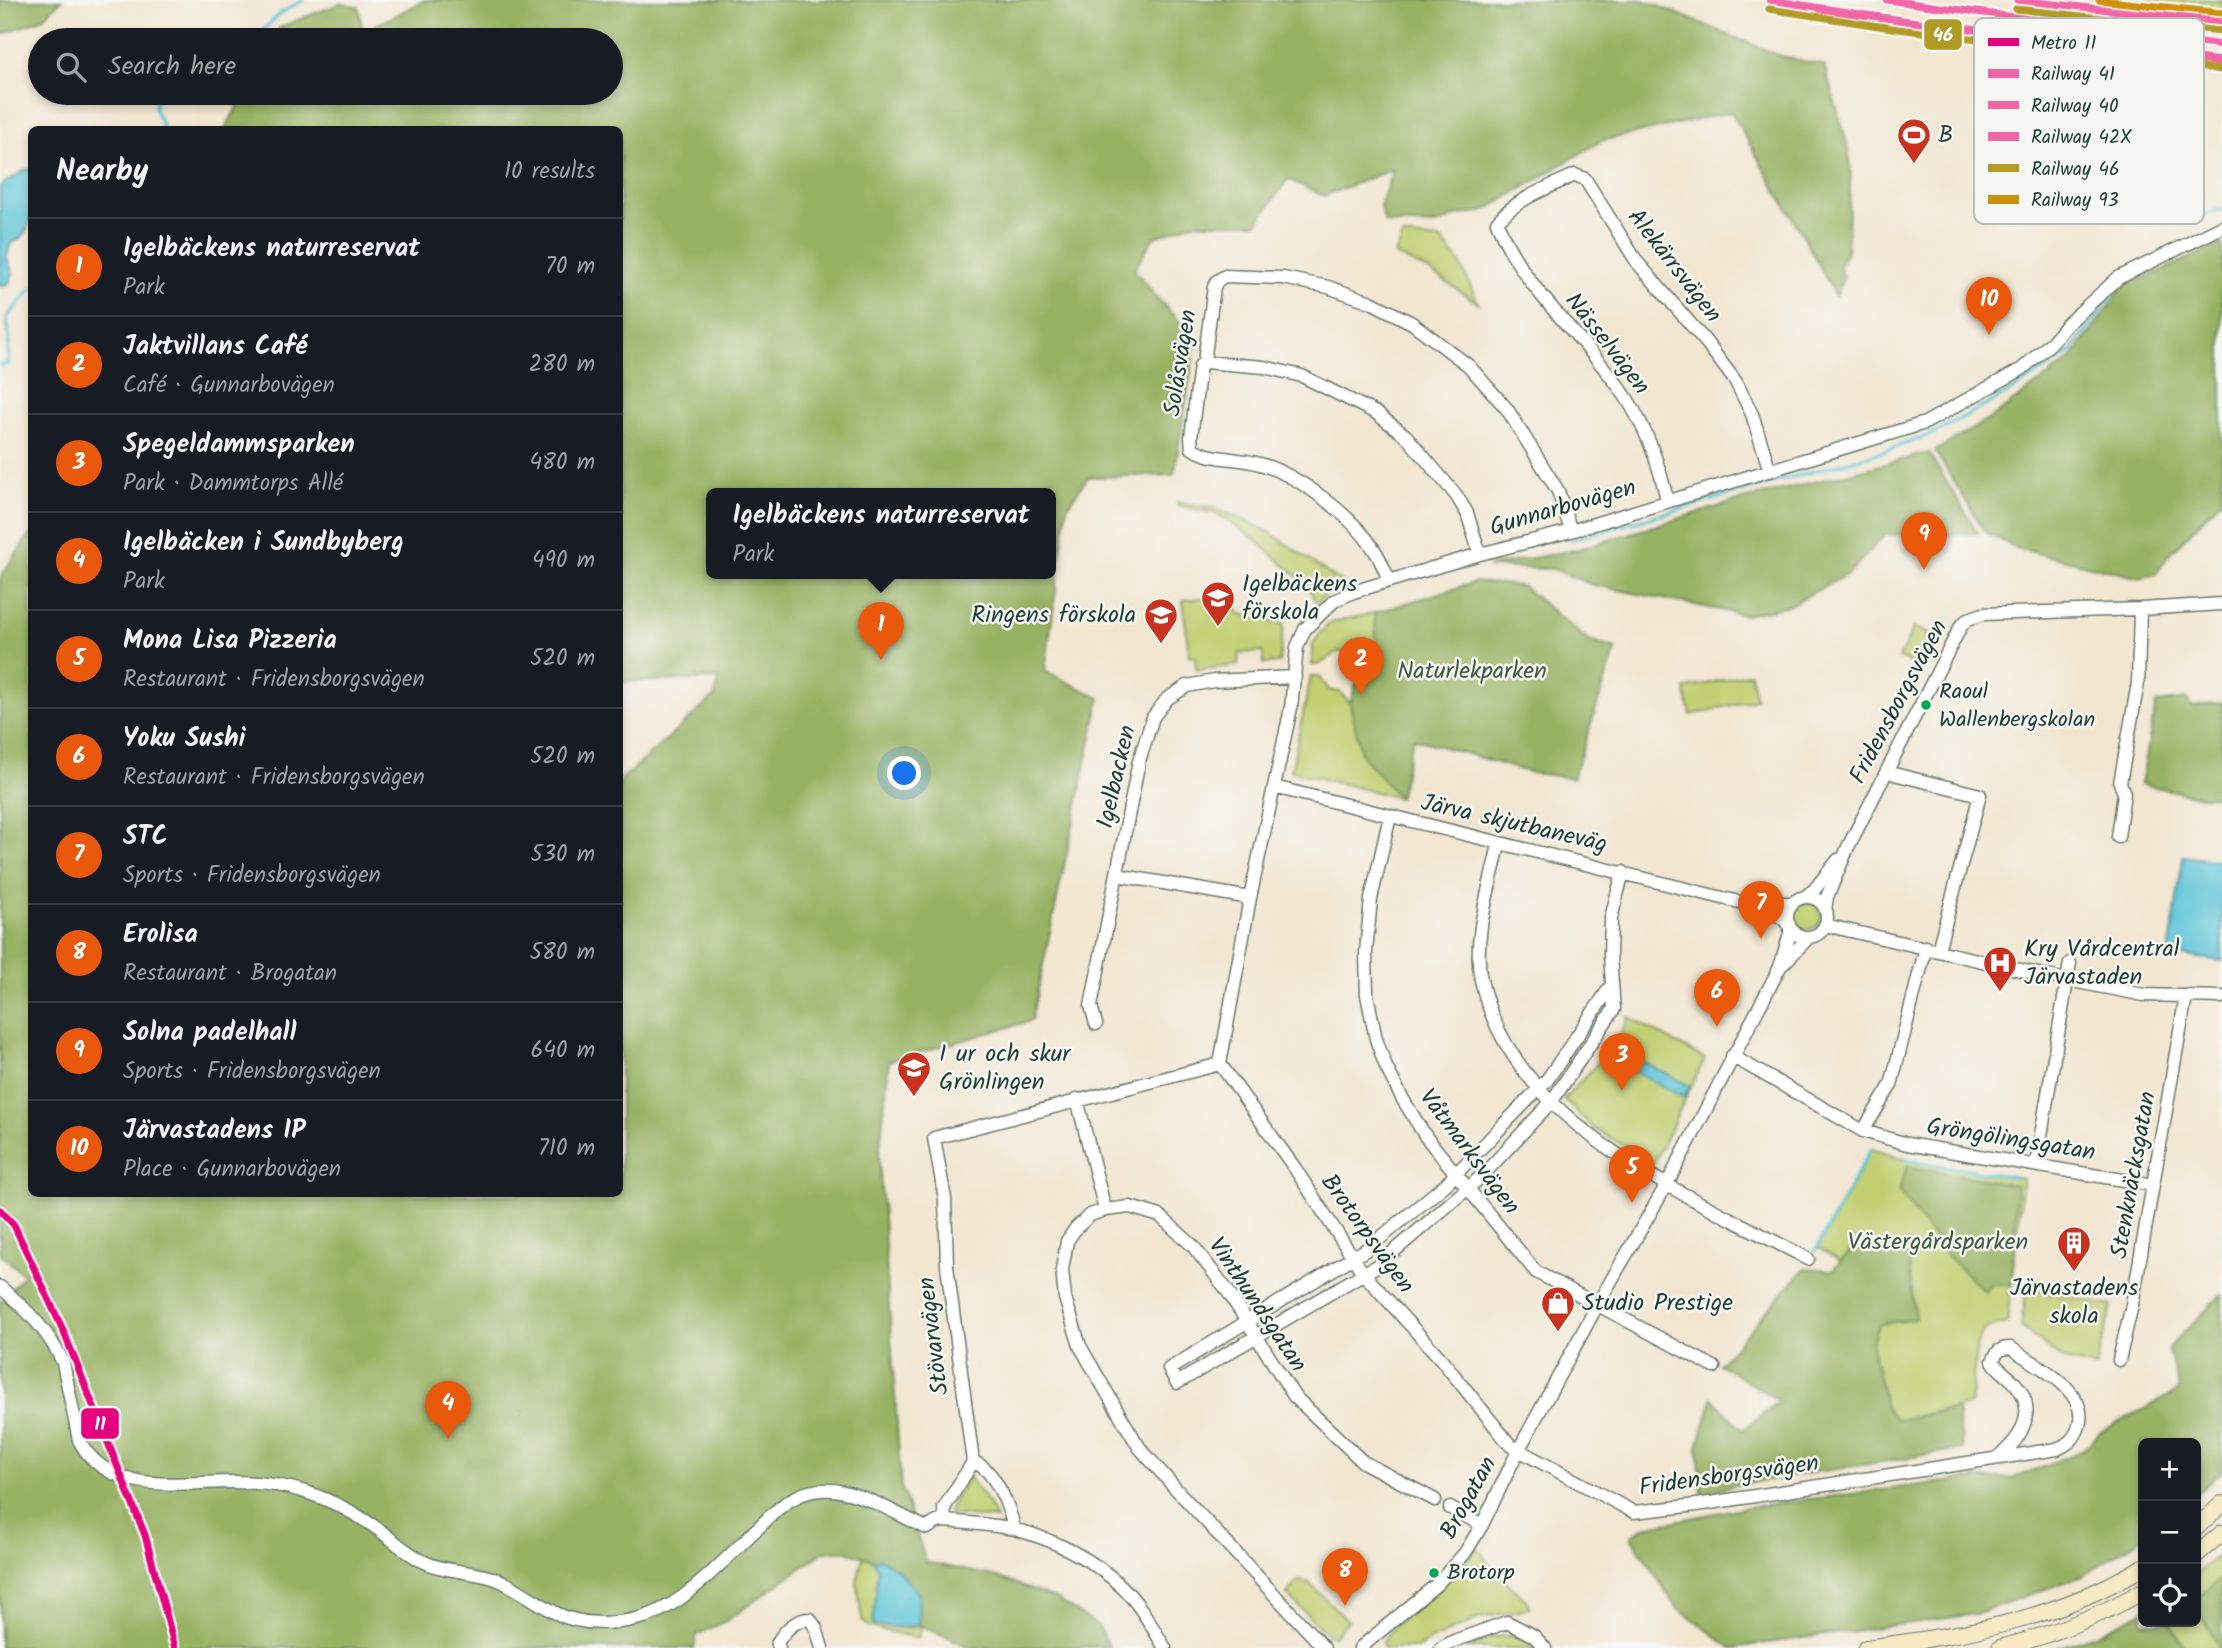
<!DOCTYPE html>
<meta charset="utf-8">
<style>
:root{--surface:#171b24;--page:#242831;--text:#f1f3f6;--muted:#9ea1a6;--line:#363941;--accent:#ea580c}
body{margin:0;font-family:Kalam,sans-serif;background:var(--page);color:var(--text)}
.controls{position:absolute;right:21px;bottom:21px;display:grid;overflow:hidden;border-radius:10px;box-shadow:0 4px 10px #0003}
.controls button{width:63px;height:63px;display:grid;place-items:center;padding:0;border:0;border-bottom:2px solid var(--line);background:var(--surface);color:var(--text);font:35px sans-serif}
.you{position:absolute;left:905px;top:774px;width:24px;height:24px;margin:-18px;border:5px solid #fff;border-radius:50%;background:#1a73e8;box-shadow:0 0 0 10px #1a73e833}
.badge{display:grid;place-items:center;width:46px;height:46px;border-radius:50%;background:var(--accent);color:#fff;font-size:23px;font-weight:700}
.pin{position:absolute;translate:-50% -58px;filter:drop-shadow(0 2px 4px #0008)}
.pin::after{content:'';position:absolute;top:37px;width:24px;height:21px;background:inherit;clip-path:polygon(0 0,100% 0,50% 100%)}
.popup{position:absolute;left:706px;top:488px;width:350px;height:91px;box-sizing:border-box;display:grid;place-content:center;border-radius:10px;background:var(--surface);filter:drop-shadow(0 2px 5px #0005);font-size:23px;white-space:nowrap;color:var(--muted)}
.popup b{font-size:26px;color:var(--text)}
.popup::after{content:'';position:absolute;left:50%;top:100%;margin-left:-14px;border:14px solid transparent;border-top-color:var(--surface)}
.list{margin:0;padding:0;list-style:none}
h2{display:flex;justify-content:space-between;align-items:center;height:91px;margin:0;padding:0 28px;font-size:30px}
h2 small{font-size:23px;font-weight:400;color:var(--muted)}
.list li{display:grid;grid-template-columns:46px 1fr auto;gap:21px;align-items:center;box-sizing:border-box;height:98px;padding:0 28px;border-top:2px solid var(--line)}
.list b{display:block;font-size:26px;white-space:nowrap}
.list p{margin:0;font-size:23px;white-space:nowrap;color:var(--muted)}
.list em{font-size:23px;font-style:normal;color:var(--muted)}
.icon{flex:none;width:38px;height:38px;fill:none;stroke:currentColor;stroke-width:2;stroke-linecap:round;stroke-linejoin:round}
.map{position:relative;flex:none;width:2222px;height:1648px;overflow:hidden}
.search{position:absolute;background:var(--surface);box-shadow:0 4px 10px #0003;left:28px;top:28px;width:595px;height:77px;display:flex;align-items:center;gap:18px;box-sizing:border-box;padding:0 24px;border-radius:38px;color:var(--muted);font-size:26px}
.panel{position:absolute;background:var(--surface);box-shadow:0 4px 10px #0003;left:28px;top:126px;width:595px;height:1071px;border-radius:10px}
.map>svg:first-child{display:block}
</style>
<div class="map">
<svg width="2222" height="1648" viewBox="0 0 2222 1648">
<rect width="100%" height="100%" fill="#f6f6f2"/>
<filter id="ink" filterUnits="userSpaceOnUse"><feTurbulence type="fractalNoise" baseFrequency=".0143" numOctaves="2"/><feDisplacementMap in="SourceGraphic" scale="14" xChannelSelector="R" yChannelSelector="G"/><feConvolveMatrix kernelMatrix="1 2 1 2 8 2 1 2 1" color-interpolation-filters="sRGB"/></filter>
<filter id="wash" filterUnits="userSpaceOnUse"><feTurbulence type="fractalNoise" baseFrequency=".00686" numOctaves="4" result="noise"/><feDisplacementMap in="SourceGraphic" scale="28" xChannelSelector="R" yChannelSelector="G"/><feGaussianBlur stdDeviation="1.57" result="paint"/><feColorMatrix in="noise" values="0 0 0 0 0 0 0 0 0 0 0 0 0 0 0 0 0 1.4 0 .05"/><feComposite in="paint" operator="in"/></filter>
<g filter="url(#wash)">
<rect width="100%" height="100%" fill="#f3e6d1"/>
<path fill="#c1cf71" stroke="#708652" stroke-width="2" fill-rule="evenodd" d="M2089,0H2222V16Z
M1403,236L1441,240L1459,261L1478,303L1429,271L1395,255Z
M1177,502L1217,508L1268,531L1342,583L1316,602L1306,584L1257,541L1218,514L1177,505Z
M1476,582L1532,773L1413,738L1399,798L1291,771L1311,676H1319L1329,690L1340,692L1350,703L1361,669L1356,656L1339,651L1320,664L1312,665V646L1320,633L1330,623L1374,613Z
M1235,594L1238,613L1284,624L1279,663L1263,664V652L1239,653V665L1196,670L1195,656H1189L1183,600Z
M1914,627L1936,638L1921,668L1899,658Z
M1750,673L1756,699L1691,715L1685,689Z
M1795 916a13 13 0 1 1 26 0a13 13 0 1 1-26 0Z
M1628,1017L1705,1059L1654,1162L1594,1129L1564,1099L1605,1055L1611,1059ZM1618,1050L1690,1086L1685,1097L1614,1061Z
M1871,1149L1907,1160L2023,1179L2007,1323L1985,1329L1977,1343L1970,1405L1896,1420L1886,1408L1872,1347C1873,1337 1874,1332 1880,1324L1904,1321L1858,1271L1818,1248Z
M2027,1288L2112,1306L2096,1367L2064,1360L2021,1327Z
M968,1476L988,1503L996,1519L950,1514L949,1510Z
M1478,1548L1489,1565L1527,1601L1529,1607L1520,1611L1480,1618L1430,1640L1419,1648H1384L1382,1642L1394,1626L1441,1587Z
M2222,1552V1577L2196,1599V1574Z
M863,1556L873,1560L878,1569L877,1586L903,1628L921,1626L920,1635L916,1638L870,1627L862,1621L857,1581Z
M1298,1581L1308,1582L1348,1621L1333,1637L1319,1627L1287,1594Z
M2196,1607L2220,1648H2186L2169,1622H2196Z
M1509,1636L1528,1640L1536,1648H1466L1493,1637Z"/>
<path fill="#98b263" stroke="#5c784c" stroke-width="2" fill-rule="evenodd" d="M0,0H62L42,19L0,35Z
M425,0H1644L1783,57L1824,65L1846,139L1851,165L1847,252L1839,265L1843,278L1836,297L1802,234L1731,112L1601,141L1483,212L1458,215L1437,225L1385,223L1380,206L1393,169L1324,196L1288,179L1257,223H1193L1153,238L1134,270L1159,300L1196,339L1174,475L1088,477L1067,507L1045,671L1100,698L1031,1021L889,1061L879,1157L901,1485L926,1562L997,1577L1058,1600L1099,1627L1109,1647L972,1648L918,1624L919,1594L880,1558L873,1560L847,1551H825L728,1620L697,1635L694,1648H0V1302L24,1275L0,1253V577L31,533L32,1194H620V781L715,696L719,679L620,682V130L225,129L245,93H611V40H273L280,27L341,3L359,7L363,32ZM711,494H1051V574H711Z
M2222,243V499L2168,556L2156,574L2140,578L2016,548L1985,532L1935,451L1994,416L2070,360L2125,284L2147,277Z
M1929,453L1978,533L1885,535L1848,574L1788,606L1745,615L1593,585L1553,569L1488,567L1578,549L1734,502Z
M1476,582L1522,586L1589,641L1616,649L1573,778L1532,773L1413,738L1399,798L1362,756L1350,704L1361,669L1351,642L1377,645L1374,613Z
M2187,699L2191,707L2222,703V797L2197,796L2141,784L2156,703Z
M1907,1166L2017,1185L2012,1284H1990L1985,1292L1947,1256L1899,1191Z
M1855,1247L1865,1251L1908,1256L1915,1319L1880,1324C1874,1332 1873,1337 1872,1347L1886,1408L1897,1420L1957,1409L1963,1449L1736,1485L1702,1493L1698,1447L1712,1398L1743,1430L1779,1401L1719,1364L1805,1268L1832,1270Z
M2222,1294V1471L2196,1494V1443H2143V1537L2082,1576L1975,1614L1732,1648L1677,1608L1631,1537L1644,1527L1747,1507L1968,1479L2014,1478L2081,1451L2102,1431L2180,1390L2168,1348Z
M2222,1577V1648H2220L2196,1607V1599Z
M2143,1611V1622H2169L2186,1648H2056L2095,1635Z"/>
<path fill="#5cc4d8" stroke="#3e8086" stroke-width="2" d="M27,169H31C32,195 39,234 10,244L7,258L13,274L8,285L0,286V186Z
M2183,856L2222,861V961L2169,954Z
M1618,1049L1690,1086L1684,1098L1613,1060Z
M880,1558L897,1569L919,1594L918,1624L903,1628L873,1625L878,1569L873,1560Z"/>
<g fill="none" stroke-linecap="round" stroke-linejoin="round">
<path stroke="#5cc4d8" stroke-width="3.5" d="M254,40L278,15L303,0
M205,93H206
M159,130L163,126C156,113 150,105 161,93
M2199,217L2222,209
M0,365L8,364L9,338L7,317L32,288
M1571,540L1885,451L1930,435L2003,396L2069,354L2113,294
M1907,1160L2015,1177
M1815,1251L1870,1150"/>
</g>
</g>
<g filter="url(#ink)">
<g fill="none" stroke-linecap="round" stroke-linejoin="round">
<g stroke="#69786b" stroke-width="15">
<path id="minor" d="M1204,362L1264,367L1302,376L1376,413L1406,436L1456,495L1467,513L1480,554
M1667,500C1659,463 1647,430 1626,397C1586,337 1523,291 1497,222C1516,199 1549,187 1575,175L1585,179L1637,262L1706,342L1736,382L1752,414L1770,471
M1389,581C1385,571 1381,560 1375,551C1353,516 1300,476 1260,464C1238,457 1212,461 1192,448L1191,437L1200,366L1204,362L1214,287L1217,281L1225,276L1283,278L1328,287L1371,302L1412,323L1469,366L1507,409L1558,491L1571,531
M1894,774L1980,795L1938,950
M1274,787L1743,903L1778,915L1789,924
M1390,816L1371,899L1366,952L1367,995L1376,1039L1386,1067L1402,1098L1426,1137L1536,1272L1714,1367
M2118,837L2124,793L2120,783L2138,683L2140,609
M1499,844C1491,885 1472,937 1481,980C1513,1128 1688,1194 1808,1259
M1117,875L1250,898
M1806,896L1814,890L1838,860
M1787 917a20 20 0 1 1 40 0a20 20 0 1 1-40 0Z
M1757,903H1792
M1825,910L1827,897L1848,847L1961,626L1968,619L1983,614L2140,609L2222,604
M1825,925L2047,976L2144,995L2222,997
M1783,964L1808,938
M1611,986L1547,1080L1446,1184L1367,1249L1169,1369L1177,1383L1378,1265L1482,1176L1552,1101L1614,1009L1610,956L1611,918L1623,872
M1096,1024L1091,1006L1139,761L1153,717L1167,699L1187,686L1214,681L1295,677
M1732,1056L1863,1131L1907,1144L2153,1185
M1220,1064L1250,898L1291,708L1297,647L1305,629L1334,601L1353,592L1389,581L1480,554L1571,531L1925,423L2022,369L2053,341L2066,325L2118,278L2222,227
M1220,1064L1294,1167L1363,1273L1441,1359L1511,1446L1630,1510L1634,1512L1697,1505L2057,1449C2069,1444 2075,1438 2079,1426C2090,1390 2035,1365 2011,1348C2000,1348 1997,1351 1993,1361C1998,1370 2006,1374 2013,1381C2039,1408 2023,1438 1998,1457
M1077,1099L1105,1210
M1863,1131L1891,1085L1926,947
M2036,1165L2070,963
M0,1287C25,1307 50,1333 63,1363L79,1440C108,1497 181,1482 233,1482C287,1482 328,1495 372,1525C392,1538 407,1555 429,1564C452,1573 478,1571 501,1581C520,1590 537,1603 556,1613C581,1626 617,1625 644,1617C687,1604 727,1556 760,1526C770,1517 780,1505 792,1499C808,1490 827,1488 844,1492C872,1498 900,1516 927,1528L937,1522L945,1521C968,1523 992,1524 1014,1529C1053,1539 1093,1559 1122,1587C1140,1604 1152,1627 1165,1648
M2119,1360L2132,1305L2186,996
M973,1462C995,1468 1010,1509 1014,1529
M1450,1508L1482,1525
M945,1521L944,1508L973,1462L947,1266L945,1199L934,1138L1220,1064
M779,1648L777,1644C783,1632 795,1619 810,1619L816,1628L822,1648
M1324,1648L1175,1488L1139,1447L1117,1410L1080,1346L1065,1298L1062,1270L1067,1241L1076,1228L1090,1215L1105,1210L1130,1207L1160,1216L1193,1246L1227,1290L1294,1396L1363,1462L1435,1500
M1360,1648L1437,1584L1465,1553L1482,1525L1518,1451L1604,1293L1667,1184L1780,967L1791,930
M1441,1648L1454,1641L1507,1622L1534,1636L1545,1648"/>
</g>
<g stroke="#69786b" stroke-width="18">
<path id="secondary" d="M2196,1528L2222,1504
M2196,1555L2222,1533
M1866,1648C1971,1633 2051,1622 2143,1567
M2000,1648C2051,1635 2098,1617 2143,1591"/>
</g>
<use href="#minor" stroke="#fff" stroke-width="12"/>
<use href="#secondary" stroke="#f6e9c3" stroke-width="16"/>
<g stroke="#f6f6f2" stroke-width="12">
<path id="rail-1" d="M1770,0L1899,20L2222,61
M2017,0L2222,22"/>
</g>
<g stroke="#f6f6f2" stroke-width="12">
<path id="rail-2" d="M1820,9L2221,63"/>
</g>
<g stroke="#f6f6f2" stroke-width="12">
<path id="rail-3" d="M1887,0L2222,45"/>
</g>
<g stroke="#f6f6f2" stroke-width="12">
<path id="rail-4" d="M1769,9L1898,29L2221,70
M2016,9L2221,31"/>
</g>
<g stroke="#f6f6f2" stroke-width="12">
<path id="rail-5" d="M2099,0L2222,13"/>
</g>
<use href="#rail-1" stroke="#f166a7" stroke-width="7"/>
<use href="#rail-2" stroke="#f166a7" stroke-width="7"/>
<use href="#rail-3" stroke="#f166a7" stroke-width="7"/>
<use href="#rail-4" stroke="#b19b25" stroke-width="7"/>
<use href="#rail-5" stroke="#cc910a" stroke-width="7"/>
<g stroke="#f6f6f2" stroke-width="12">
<path id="metro-1" d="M0,1210L14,1225L63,1330L145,1535L175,1648"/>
</g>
<use href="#metro-1" stroke="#e5007d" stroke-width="7"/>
</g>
</g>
<defs>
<g id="stadium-pin" transform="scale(1.75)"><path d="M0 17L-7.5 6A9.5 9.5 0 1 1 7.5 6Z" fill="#c8321e" stroke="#f6f6f2"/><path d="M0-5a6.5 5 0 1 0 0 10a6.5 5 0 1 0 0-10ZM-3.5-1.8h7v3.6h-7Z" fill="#fff"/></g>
<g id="school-pin" transform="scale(1.75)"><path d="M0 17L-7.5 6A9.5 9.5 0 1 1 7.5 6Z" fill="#c8321e" stroke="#f6f6f2"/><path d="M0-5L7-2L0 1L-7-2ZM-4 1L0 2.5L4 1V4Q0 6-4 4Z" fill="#fff"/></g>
<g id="hospital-pin" transform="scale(1.75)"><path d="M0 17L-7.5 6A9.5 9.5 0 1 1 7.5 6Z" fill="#c8321e" stroke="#f6f6f2"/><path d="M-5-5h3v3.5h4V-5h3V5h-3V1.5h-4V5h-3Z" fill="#fff"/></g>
<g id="building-pin" transform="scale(1.75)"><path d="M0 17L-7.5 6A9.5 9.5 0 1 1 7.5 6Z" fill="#c8321e" stroke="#f6f6f2"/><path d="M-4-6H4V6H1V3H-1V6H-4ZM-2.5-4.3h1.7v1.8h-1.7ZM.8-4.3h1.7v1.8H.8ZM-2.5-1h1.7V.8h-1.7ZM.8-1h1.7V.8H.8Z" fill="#fff"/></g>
<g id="shop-pin" transform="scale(1.75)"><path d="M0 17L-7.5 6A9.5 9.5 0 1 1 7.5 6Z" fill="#c8321e" stroke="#f6f6f2"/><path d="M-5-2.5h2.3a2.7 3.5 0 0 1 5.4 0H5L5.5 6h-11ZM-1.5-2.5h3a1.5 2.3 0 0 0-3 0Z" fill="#fff"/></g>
</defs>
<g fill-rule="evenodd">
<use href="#stadium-pin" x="1914" y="135"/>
<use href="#school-pin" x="1218" y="598"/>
<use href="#school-pin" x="1161" y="615"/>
<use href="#hospital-pin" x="2000" y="963"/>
<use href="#school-pin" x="914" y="1068"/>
<use href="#building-pin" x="2074" y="1243"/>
<use href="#shop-pin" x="1558" y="1303"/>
</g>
<g fill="#00a651" stroke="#f6f6f2" stroke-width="2.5">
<circle cx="1926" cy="705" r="6"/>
<circle cx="1434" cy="1573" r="6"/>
</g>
<g text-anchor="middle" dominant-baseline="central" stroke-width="5" stroke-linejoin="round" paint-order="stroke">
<g font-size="22" fill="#1f3d34" stroke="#f6f6f2" text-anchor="start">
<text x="1939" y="692">Raoul<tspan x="1939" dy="28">Wallenbergskolan</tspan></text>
<text x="1447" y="1573">Brotorp</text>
</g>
<g font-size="24" fill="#1f3d34" stroke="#f6f6f2" text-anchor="start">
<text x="1938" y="135">B</text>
<text x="1242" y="584">Igelbäckens<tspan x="1242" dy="28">förskola</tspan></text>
<text x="1136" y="615" text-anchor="end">Ringens förskola</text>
<text x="2024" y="949">Kry Vårdcentral<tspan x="2024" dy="28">Järvastaden</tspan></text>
<text x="939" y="1054">I ur och skur<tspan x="939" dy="28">Grönlingen</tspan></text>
<text x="2074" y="1288" text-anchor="middle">Järvastadens<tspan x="2074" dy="28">skola</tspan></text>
<text x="1582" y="1303">Studio Prestige</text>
</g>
<g font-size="24" fill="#1f3d34" stroke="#f6f6f2">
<text transform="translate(1674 266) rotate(52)">Alekärrsvägen</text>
<text transform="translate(1607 344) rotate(52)">Nässelvägen</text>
<text transform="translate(1181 363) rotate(-81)">Solåsvägen</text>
<text transform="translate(1563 508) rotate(-16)">Gunnarbovägen</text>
<text transform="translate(1899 702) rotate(-62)">Fridensborgsvägen</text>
<text transform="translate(1117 777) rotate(-77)">Igelbacken</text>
<text transform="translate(1514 824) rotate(13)">Järva skjutbaneväg</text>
<text transform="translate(2011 1140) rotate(9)">Gröngölingsgatan</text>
<text transform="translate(1469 1152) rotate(53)">Våtmarksvägen</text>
<text transform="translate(2134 1175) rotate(-80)">Stenknäcksgatan</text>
<text transform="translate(1367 1234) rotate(54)">Brotorpsvägen</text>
<text transform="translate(1257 1305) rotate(56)">Vinthundsgatan</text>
<text transform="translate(934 1336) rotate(-97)">Stövarvägen</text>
<text transform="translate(1729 1476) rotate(-8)">Fridensborgsvägen</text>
<text transform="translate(1469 1498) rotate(-61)">Brogatan</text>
</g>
<g font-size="24" fill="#3f5a40" stroke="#f6f6f2">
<text x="1472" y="671">Naturlekparken</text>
<text x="1938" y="1242">Västergårdsparken</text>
</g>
</g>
<rect x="1974" y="18" width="230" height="206" rx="10" fill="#f6f6f2" stroke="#b6beb9" stroke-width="2"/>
<rect x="1988" y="38" width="31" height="8" fill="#e5007d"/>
<rect x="1988" y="69" width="31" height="9" fill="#f166a7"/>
<rect x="1988" y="101" width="31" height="8" fill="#f166a7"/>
<rect x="1988" y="132" width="31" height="9" fill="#f166a7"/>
<rect x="1988" y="164" width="31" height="8" fill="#b19b25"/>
<rect x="1988" y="195" width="31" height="9" fill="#cc910a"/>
<g font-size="19" fill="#1f3d34">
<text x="2031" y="49">Metro 11</text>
<text x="2031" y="80">Railway 41</text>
<text x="2031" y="112">Railway 40</text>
<text x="2031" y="143">Railway 42X</text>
<text x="2031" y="175">Railway 46</text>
<text x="2031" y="206">Railway 93</text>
</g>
<g stroke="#f6f6f2" stroke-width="2.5">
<rect x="1923" y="18" width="40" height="33" rx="7" fill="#b19b25"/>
<rect x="80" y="1407" width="40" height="33" rx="7" fill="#e5007d"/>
</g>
<g font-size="19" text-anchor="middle" font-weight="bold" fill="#fff">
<text x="1943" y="41">46</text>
<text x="100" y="1430">11</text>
</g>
</svg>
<div class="controls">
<button>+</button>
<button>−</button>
<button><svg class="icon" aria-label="locate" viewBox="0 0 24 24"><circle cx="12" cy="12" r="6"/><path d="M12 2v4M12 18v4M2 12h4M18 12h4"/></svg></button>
</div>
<div class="you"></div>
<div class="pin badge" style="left:881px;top:660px">1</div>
<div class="popup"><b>Igelbäckens naturreservat</b>Park</div>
<div class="pin badge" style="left:1361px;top:695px">2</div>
<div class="pin badge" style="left:1622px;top:1091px">3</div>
<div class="pin badge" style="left:448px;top:1439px">4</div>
<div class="pin badge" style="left:1632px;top:1203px">5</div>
<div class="pin badge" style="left:1717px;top:1027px">6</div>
<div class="pin badge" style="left:1761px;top:939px">7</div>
<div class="pin badge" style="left:1345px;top:1606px">8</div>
<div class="pin badge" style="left:1924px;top:570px">9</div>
<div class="pin badge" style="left:1989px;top:335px">10</div>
<div class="search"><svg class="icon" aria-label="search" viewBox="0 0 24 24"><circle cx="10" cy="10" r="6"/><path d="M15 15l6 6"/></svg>Search here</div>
<section class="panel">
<h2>Nearby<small>10 results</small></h2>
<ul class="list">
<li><span class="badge">1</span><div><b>Igelbäckens naturreservat</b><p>Park</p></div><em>70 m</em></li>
<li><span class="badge">2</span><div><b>Jaktvillans Café</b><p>Café · Gunnarbovägen</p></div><em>280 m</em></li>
<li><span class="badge">3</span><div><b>Spegeldammsparken</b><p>Park · Dammtorps Allé</p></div><em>480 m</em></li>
<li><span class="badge">4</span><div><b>Igelbäcken i Sundbyberg</b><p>Park</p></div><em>490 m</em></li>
<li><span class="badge">5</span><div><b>Mona Lisa Pizzeria</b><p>Restaurant · Fridensborgsvägen</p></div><em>520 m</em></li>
<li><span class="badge">6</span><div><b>Yoku Sushi</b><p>Restaurant · Fridensborgsvägen</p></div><em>520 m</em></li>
<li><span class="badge">7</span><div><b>STC</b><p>Sports · Fridensborgsvägen</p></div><em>530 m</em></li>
<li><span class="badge">8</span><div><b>Erolisa</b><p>Restaurant · Brogatan</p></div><em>580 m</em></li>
<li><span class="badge">9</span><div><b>Solna padelhall</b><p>Sports · Fridensborgsvägen</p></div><em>640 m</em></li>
<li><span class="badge">10</span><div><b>Järvastadens IP</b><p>Place · Gunnarbovägen</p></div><em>710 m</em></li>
</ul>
</section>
</div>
